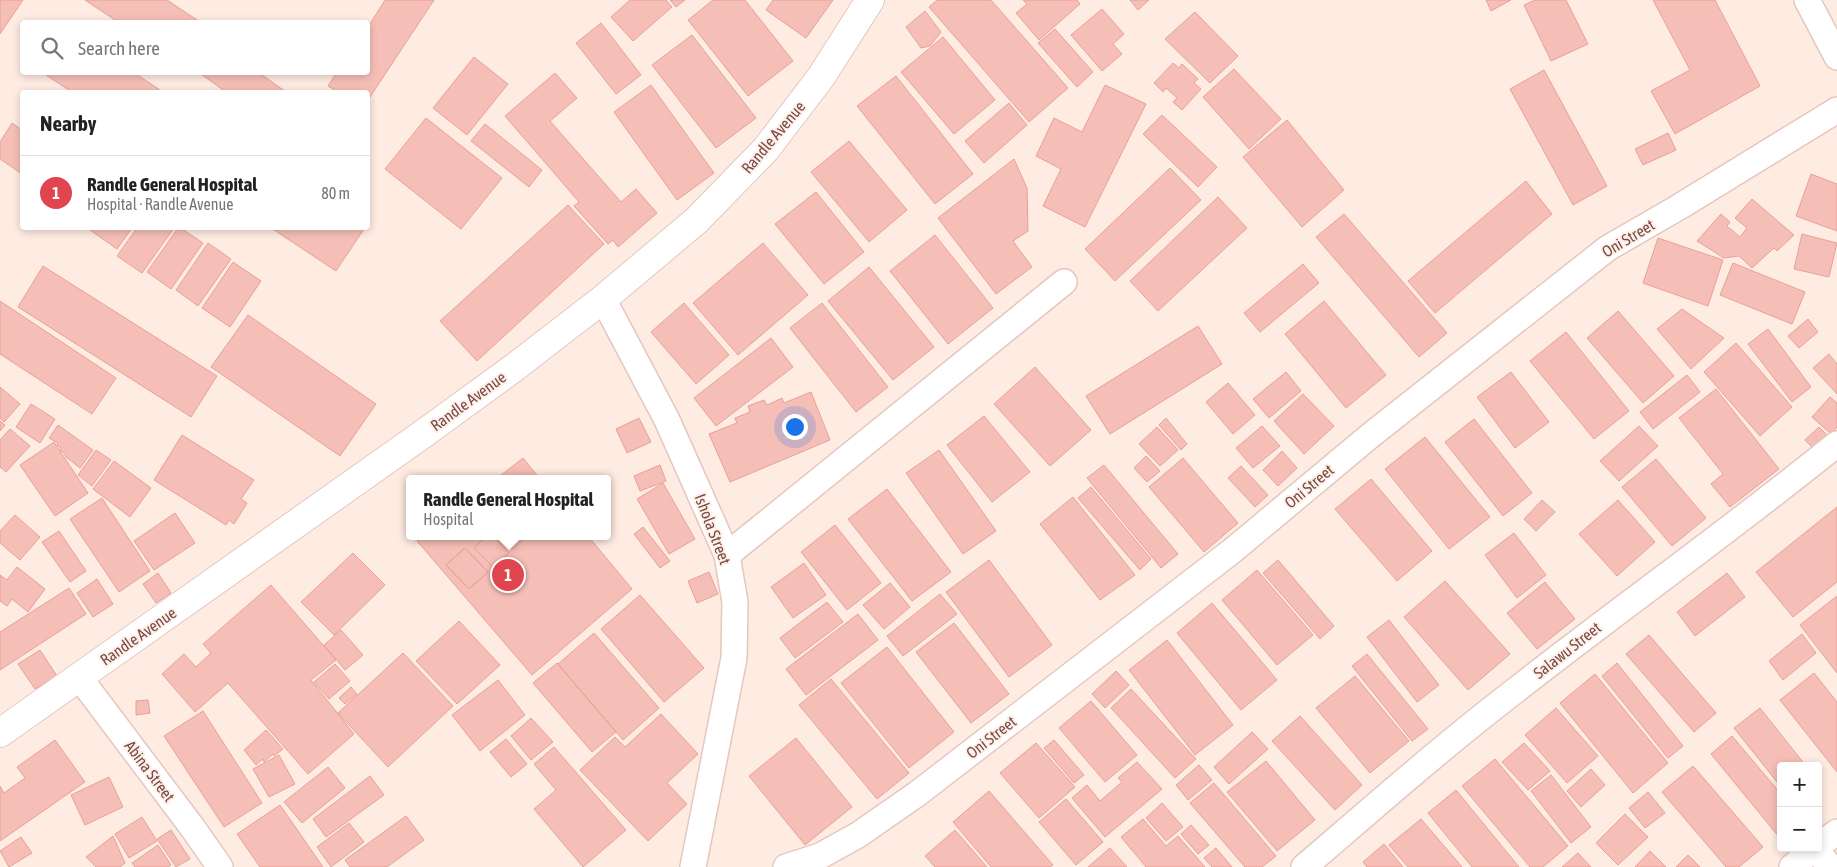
<!DOCTYPE html>
<meta charset="utf-8">
<style>
:root{--surface:#fff;--page:#f2f2f2;--text:#222;--muted:#767676;--line:#e0e0e0;--accent:#1a73e8}
body{margin:0;font-family:"Asap Condensed",sans-serif;background:var(--page);color:var(--text)}
.controls{position:absolute;right:15px;bottom:15px;display:grid;overflow:hidden;border-radius:5px;box-shadow:0 2px 8px #0003}
.controls button{width:45px;height:45px;display:grid;place-items:center;padding:0;border:0;border-bottom:1px solid var(--line);background:var(--surface);color:var(--text);font:25px sans-serif}
.you{position:absolute;left:794px;top:426px;width:18px;height:18px;margin:-12px;border:4px solid #fff;border-radius:50%;background:#1a73e8;box-shadow:0 0 0 8px #1a73e833}
.badge{display:grid;place-items:center;width:32px;height:32px;border-radius:50%;background:var(--accent);color:#fff;font-size:16px;font-weight:700}
.pin{position:absolute;translate:-50% -50%;border:2px solid #fff;box-shadow:0 1px 5px #0006}
.popup{position:absolute;left:406px;top:475px;width:205px;height:65px;box-sizing:border-box;display:grid;place-content:center;border-radius:5px;background:var(--surface);filter:drop-shadow(0 1px 4px #0005);font-size:16px;white-space:nowrap;color:var(--muted)}
.popup b{font-size:19px;color:var(--text)}
.popup::after{content:'';position:absolute;left:50%;top:100%;margin-left:-10px;border:10px solid transparent;border-top-color:var(--surface)}
.list{margin:0;padding:0;list-style:none}
h2{display:flex;justify-content:space-between;align-items:center;height:65px;margin:0;padding:0 20px;font-size:21px}
h2 small{font-size:16px;font-weight:400;color:var(--muted)}
.list li{display:grid;grid-template-columns:32px 1fr auto;gap:15px;align-items:center;box-sizing:border-box;height:75px;padding:0 20px;border-top:1px solid var(--line)}
.list b{display:block;font-size:19px;white-space:nowrap}
.list p{margin:0;font-size:16px;white-space:nowrap;color:var(--muted)}
.list em{font-size:16px;font-style:normal;color:var(--muted)}
.icon{flex:none;width:28px;height:28px;fill:none;stroke:currentColor;stroke-width:2;stroke-linecap:round;stroke-linejoin:round}
.map{position:relative;flex:none;width:1837px;height:867px;overflow:hidden}
.search{position:absolute;background:var(--surface);box-shadow:0 2px 8px #0003;left:20px;top:20px;width:350px;height:55px;display:flex;align-items:center;gap:12px;box-sizing:border-box;padding:0 18px;border-radius:5px;color:var(--muted);font-size:19px}
.panel{position:absolute;background:var(--surface);box-shadow:0 2px 8px #0003;left:20px;top:90px;width:350px;height:140px;border-radius:5px}
.map>svg:first-child{display:block}
</style>
<div class="map">
<svg width="1837" height="867" viewBox="0 0 1837 867">
<rect width="100%" height="100%" fill="#feebe2"/>
<path fill="#f5bfb7" stroke="#e9a096" fill-rule="evenodd" d="M0,0H23L0,34Z
M85,0H167L200,22H118Z
M385,0H434L368,100V92H338L328,86L337,72H368V27Z
M630,0H666L672,7L633,41L611,17Z
M670,0H685L676,7Z
M713,0H745L793,61L748,96L688,20Z
M773,0H833L806,38L766,10Z
M937,0H991L1068,88L1029,122L929,7Z
M1023,0H1077L1080,4L1039,40L1016,13L1027,4Z
M1130,0H1149L1138,10Z
M1486,0H1511L1491,11Z
M1535,0H1566L1588,44L1551,61L1524,5Z
M1653,0H1715L1760,86L1675,134L1651,91L1690,70Z
M1102,9L1124,34L1113,44L1122,54L1102,71L1071,35Z
M925,11L941,32L930,46L921,48L906,27Z
M1195,12L1238,56L1210,83L1165,39Z
M601,23L641,75L616,94L576,43Z
M1055,29L1093,72L1077,87L1038,43Z
M692,35L756,118L716,148L652,65Z
M943,37L995,100L954,134L901,72Z
M474,57L508,84L467,135L433,108Z
M1173,63L1179,68L1182,64L1198,79L1194,83L1201,89L1182,110L1173,102L1177,98L1166,88L1163,92L1154,83Z
M1234,69L1281,119L1249,149L1203,97Z
M1544,70L1607,186L1573,205L1510,89Z
M47,72H133L163,92H72L46,75Z
M198,72H258L286,92H226Z
M555,73L577,98L550,121L621,202L636,189L657,213L618,247L613,240L608,244L574,206L579,202L505,116Z
M896,76L973,174L935,204L857,106Z
M651,85L714,173L677,200L614,112Z
M1105,85L1146,104L1085,227L1043,206L1061,169L1036,156L1054,118L1082,132Z
M1009,103L1027,125L984,163L965,141Z
M1162,115L1217,167L1198,187L1143,134Z
M426,118L502,178L461,229L385,169Z
M1287,120L1344,190L1302,227L1243,157Z
M12,123L22,130V174L0,159V142Z
M485,124L542,170L529,187L471,141Z
M1668,133L1676,150L1643,165L1635,149Z
M849,141L907,210L869,242L811,172Z
M1014,159L1027,188L1028,231L1013,241L1032,267L996,294L938,218Z
M1170,168L1201,200L1115,281L1085,249Z
M1811,174L1837,184V231L1796,216Z
M1526,181L1552,214L1435,313L1408,281Z
M816,192L864,252L824,284L775,224Z
M1218,197L1247,228L1158,311L1130,281Z
M1752,199L1794,235L1777,251L1774,248L1752,268L1739,256L1724,258L1697,241L1721,214L1730,222L1727,226L1740,237L1747,228L1735,218Z
M568,205L604,244L477,361L440,321Z
M1344,214L1447,333L1419,357L1316,237Z
M92,228H132L117,249L90,230Z
M137,228H174L142,273L117,256Z
M178,228H181L203,243L171,289L147,272Z
M271,228H362L364,229L336,271Z
M1802,234L1837,243L1829,277L1794,269Z
M935,235L993,308L948,344L890,271Z
M1658,238L1723,260L1708,306L1643,283Z
M208,243L231,259L198,306L176,290Z
M763,243L808,295L738,355L693,303Z
M233,262L261,281L230,327L202,308Z
M1733,263L1805,292L1792,324L1720,295Z
M1303,264L1319,283L1260,332L1244,313Z
M43,266L217,376L191,417L18,307Z
M869,267L934,347L893,380L828,301Z
M0,301L116,378L92,414L0,354Z
M1324,301L1386,375L1346,408L1285,334Z
M684,303L729,355L696,384L651,332Z
M822,303L888,387L856,412L790,328Z
M1682,309L1724,338L1691,369L1657,329Z
M1618,311L1674,376L1643,403L1587,338Z
M248,315L376,404L340,456L211,367Z
M1808,319L1818,332L1799,348L1788,336Z
M1198,326L1222,364L1110,434L1086,396Z
M1768,329L1811,387L1792,402L1748,344Z
M1566,332L1629,411L1594,439L1530,361Z
M771,338L793,367L716,426L694,398Z
M1736,343L1792,407L1760,436L1704,372Z
M1829,354L1837,364V394L1813,368Z
M1035,367L1091,430L1050,466L994,404Z
M1286,372L1301,391L1269,418L1253,399Z
M1511,372L1549,422L1515,448L1477,397Z
M1687,375L1700,392L1653,429L1640,412Z
M1228,383L1255,415L1233,434L1206,402Z
M0,387L20,404L4,422L0,418Z
M1716,389L1779,469L1730,507L1711,484L1723,474L1679,418Z
M811,392L830,440L730,482L709,434L737,423L735,418L750,412L748,406L764,400L767,405L782,398L784,403Z
M1303,394L1334,426L1304,454L1274,421Z
M1830,397L1837,403V427L1831,434L1812,417Z
M31,404L55,419L40,443L16,427Z
M984,416L1030,472L992,502L947,445Z
M639,418L651,442L627,453L616,429Z
M1166,418L1187,444L1181,450L1159,425Z
M1474,419L1532,493L1503,516L1445,442Z
M0,421L5,425L0,431Z
M58,425L93,450L80,468L66,457L64,453L60,450L61,448L57,445L58,443L49,438Z
M1262,426L1280,446L1253,468L1236,448Z
M1639,426L1658,446L1619,481L1600,461Z
M1157,427L1178,450L1160,466L1139,444Z
M1819,427L1830,438L1816,451L1805,440Z
M10,429L30,446L6,472L0,467V440Z
M182,435L254,480L241,499L247,503L234,524L229,520L226,525L154,480Z
M1425,437L1490,517L1449,549L1385,469Z
M54,442L88,493L55,516L20,465Z
M96,450L111,460L92,486L78,475Z
M939,450L996,531L963,554L906,473Z
M1282,451L1297,468L1278,486L1263,470Z
M1146,456L1160,471L1147,482L1134,468Z
M523,458L540,479H496Z
M1183,458L1238,523L1204,552L1149,487Z
M1656,459L1706,518L1672,546L1622,487Z
M114,461L151,488L130,517L93,489Z
M660,465L666,481L640,491L634,476Z
M1104,465L1178,554L1161,568L1087,478Z
M1241,466L1268,495L1255,507L1228,478Z
M1371,479L1432,551L1397,581L1335,509Z
M663,483L695,539L669,554L637,499Z
M1091,487L1151,559L1140,570L1078,498Z
M887,489L951,572L912,601L848,519Z
M1073,497L1135,575L1100,600L1040,524Z
M102,498L150,571L119,592L70,519Z
M1542,500L1555,512L1536,531L1524,519Z
M1618,500L1655,542L1617,576L1579,534Z
M1837,507V582L1793,617L1756,572Z
M175,513L195,543L154,570L134,541Z
M15,515L40,537L20,560L0,543V531Z
M835,525L881,583L847,610L801,552Z
M643,527L670,561L660,568L634,534Z
M59,531L86,571L70,582L42,542Z
M1514,533L1546,575L1517,598L1485,555Z
M423,536H486L474,548L493,567L509,553L493,536H502L513,549L526,536H588L632,589L532,675L417,541ZM465,548L488,572L469,589L446,565Z
M486,536H493L509,553L493,567L474,548Z
M502,536H526L513,549Z
M465,548L488,572L469,589L446,565Z
M353,553L385,585L334,635L301,602Z
M989,560L1052,645L1009,677L946,592Z
M1278,560L1334,626L1320,639L1263,573Z
M804,563L826,595L793,618L771,587Z
M17,567L45,589L28,612L12,599L7,606L0,601V575L7,580Z
M1257,570L1313,635L1277,665L1222,600Z
M709,572L718,594L697,603L688,581Z
M158,573L171,593L156,603L143,584Z
M1727,573L1745,597L1695,636L1677,612Z
M97,579L113,604L93,617L77,593Z
M1445,581L1510,654L1468,690L1404,617Z
M1545,582L1575,619L1537,649L1507,613Z
M890,583L910,607L884,629L863,605Z
M271,585L336,660L311,680L354,734L308,774L228,683L195,712L162,674L184,654L196,667L211,653L203,644Z
M69,588L86,614L0,670V632Z
M940,594L957,614L903,656L887,636Z
M640,595L704,668L664,702L601,629Z
M1837,596V673L1800,625Z
M827,602L843,622L795,658L780,638Z
M1212,603L1277,680L1241,710L1177,633Z
M858,614L878,640L806,695L786,669Z
M1389,620L1439,685L1417,702L1367,637Z
M459,621L500,665L457,704L416,661Z
M954,623L1009,694L971,723L916,652Z
M341,630L363,655L345,670L324,645Z
M594,633L659,708L623,740L558,664Z
M1802,634L1816,653L1783,680L1769,661Z
M1649,635L1716,713L1694,732L1626,654Z
M1167,640L1233,725L1195,755L1129,670Z
M887,647L954,732L909,768L841,683Z
M40,650L57,676L35,689L18,664Z
M403,653L453,706L388,767L338,713Z
M1367,654L1428,729L1412,741L1352,666Z
M557,663L616,732L592,752L533,683Z
M1617,663L1683,746L1668,758L1602,676Z
M335,664L350,681L329,699L314,682Z
M1116,671L1129,685L1105,708L1092,694Z
M1814,673L1837,702V772L1780,700Z
M1595,674L1668,763L1633,793L1560,703Z
M1355,676L1409,741L1370,773L1316,708Z
M831,679L909,773L877,799L799,705Z
M498,680L525,715L480,751L452,715Z
M351,687L357,694L345,704L339,698Z
M1131,689L1196,759L1175,778L1111,708Z
M148,700L150,713L136,715V701Z
M1091,701L1137,755L1105,782L1059,728Z
M1556,708L1598,756L1567,783L1525,735Z
M1760,708L1806,766H1781V787L1734,728Z
M203,711L262,803L224,827L164,736Z
M661,714L698,754L667,783L687,804L648,841L580,770L615,737L625,747Z
M1300,716L1362,785L1335,810L1272,741Z
M531,718L553,742L531,760L511,736Z
M266,730L283,749L274,756L273,754L264,762L263,759L256,765L244,750Z
M1252,732L1268,749L1229,784L1214,767Z
M1732,736L1781,794V836L1779,837L1711,754Z
M796,738L852,807L805,845L749,776Z
M506,739L527,764L511,777L490,752Z
M55,740L85,782L0,841V786L4,793L25,778L17,767Z
M1054,740L1084,775L1074,783L1044,748Z
M1036,743L1075,787L1039,818L1000,773Z
M1524,743L1550,771L1528,790L1502,762Z
M554,747L626,830L583,867L534,809L556,790L534,764Z
M279,755L295,784L269,797L253,769Z
M1495,759L1568,846L1543,867H1530L1462,786Z
M1266,761L1315,820L1277,851L1227,792Z
M1137,762L1162,789L1105,837L1072,798L1087,785L1100,801L1122,782L1118,778Z
M1199,765L1212,780L1188,800L1176,785Z
M1693,766L1763,847L1739,867H1726L1662,792Z
M328,767L345,788L302,823L284,802Z
M1591,769L1605,785L1581,807L1567,791Z
M1551,775L1591,827L1571,843L1531,791Z
M370,776L384,795L326,837L313,819Z
M109,777L123,807L85,825L71,795Z
M1214,783L1276,856L1262,867H1245L1190,803Z
M1456,790L1519,867H1472L1428,813Z
M989,791L1053,865L1050,867H991L953,822Z
M1648,792L1665,813L1645,828L1629,808Z
M1066,799L1103,842L1076,865L1039,822Z
M1162,803L1183,827L1166,841L1146,818Z
M280,805L323,867H260L237,834Z
M1625,814L1648,837L1618,865L1596,843Z
M406,816L424,840L387,867H350L345,860Z
M142,817L157,841L129,858L115,834Z
M1143,819L1166,846L1178,836L1205,867H1146L1121,837Z
M1421,819L1462,867H1408L1389,845Z
M349,823L364,842L331,867L317,847Z
M1191,825L1209,845L1198,854L1181,834Z
M171,830L190,859L176,867L157,839Z
M955,830L987,867H935L925,856Z
M113,836L125,863L120,867H96L86,857Z
M21,837L32,853L9,867L0,851Z
M1384,844L1403,867H1367L1363,862Z
M158,845L171,865L168,867H135L132,863Z
M1110,848L1127,867H1088Z
M1216,848L1232,867H1212L1204,858Z
M1650,851L1666,867H1635Z
M1578,853L1591,867H1562Z
M1688,855L1700,867H1676Z"/>
<g fill="none" stroke-linecap="round" stroke-linejoin="round">
<g stroke="#e5c7bf" stroke-width="28">
<path id="minor" d="M1807,0L1837,57
M603,299L667,420L727,555L735,602L734,658L693,867
M727,555L1064,282
M79,677L192,827L220,867
M1818,846L1837,832
M1815,848L1830,867
M786,867L820,856L858,835L917,794L1232,551L1371,435L1608,248L1679,207L1837,110
M1304,867C1374,807 1443,746 1516,690C1622,607 1732,529 1837,444
M1792,867L1815,848"/>
</g>
<g stroke="#e5c7bf" stroke-width="30">
<path id="tertiary" d="M0,733L423,434L515,367L603,299L697,220L766,149L821,77L870,0"/>
</g>
<use href="#minor" stroke="#fff" stroke-width="25"/>
<use href="#tertiary" stroke="#fff" stroke-width="28"/>
</g>
<g text-anchor="middle" dominant-baseline="central" stroke-width="4" stroke-linejoin="round" paint-order="stroke">
<g font-size="16" fill="#774b46" stroke="#fff1ea">
<text transform="translate(773 137) rotate(-50)">Randle Avenue</text>
<text transform="translate(1628 238) rotate(-31)">Oni Street</text>
<text transform="translate(468 401) rotate(-36)">Randle Avenue</text>
<text transform="translate(1309 486) rotate(-40)">Oni Street</text>
<text transform="translate(713 529) rotate(69)">Ishola Street</text>
<text transform="translate(138 636) rotate(-35)">Randle Avenue</text>
<text transform="translate(1567 650) rotate(-38)">Salawu Street</text>
<text transform="translate(991 737) rotate(-38)">Oni Street</text>
<text transform="translate(150 771) rotate(53)">Abina Street</text>
</g>
</g>
</svg>
<div class="controls">
<button>+</button>
<button>−</button>
</div>
<div class="you"></div>
<div class="pin badge" style="left:508px;top:575px;background:#e0444e">1</div>
<div class="popup"><b>Randle General Hospital</b>Hospital</div>
<div class="search"><svg class="icon" aria-label="search" viewBox="0 0 24 24"><circle cx="10" cy="10" r="6"/><path d="M15 15l6 6"/></svg>Search here</div>
<section class="panel">
<h2>Nearby<small></small></h2>
<ul class="list">
<li><span class="badge" style="background:#e0444e">1</span><div><b>Randle General Hospital</b><p>Hospital · Randle Avenue</p></div><em>80 m</em></li>
</ul>
</section>
</div>
